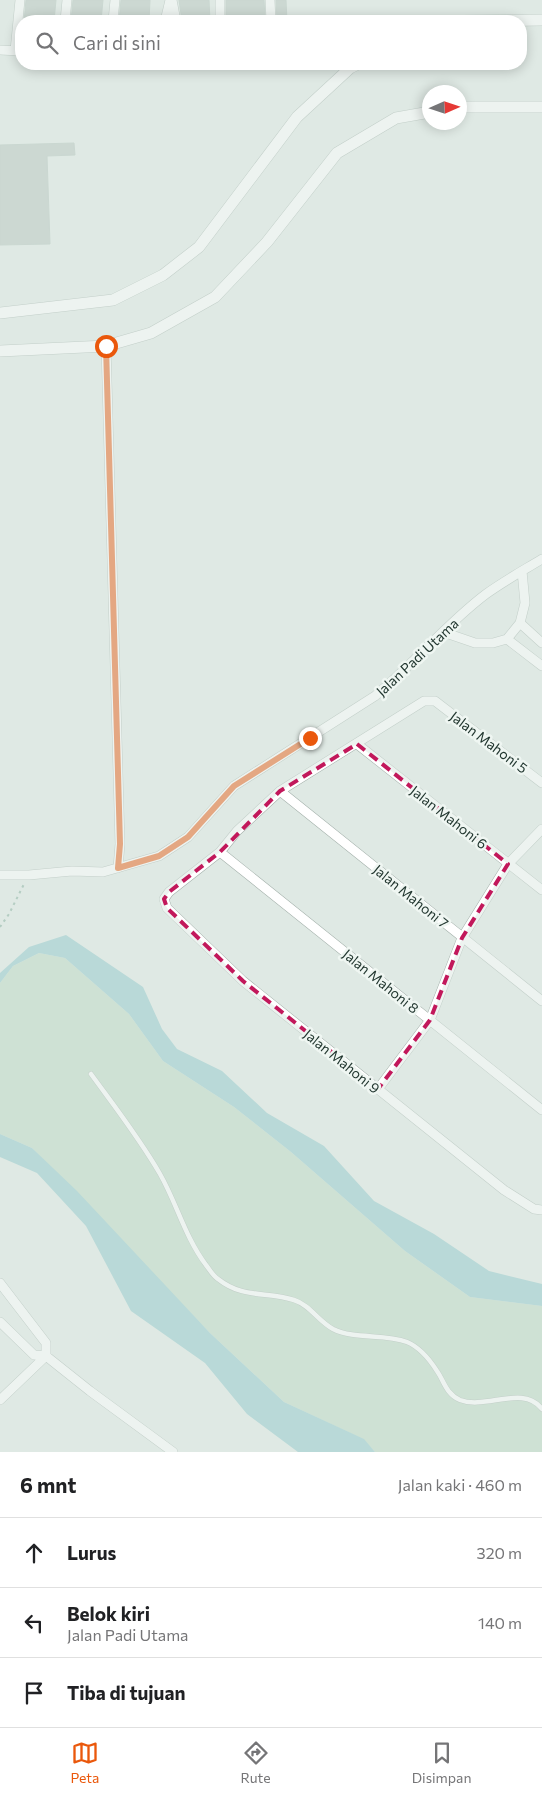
<!DOCTYPE html>
<html lang="id">
<meta charset="utf-8">
<style>
:root{--surface:#fff;--page:#f6f6f6;--text:#202124;--muted:#757577;--line:#e0e0e0;--accent:#ea580c}
body{margin:0;font-family:Commissioner,sans-serif;background:var(--page);color:var(--text)}
.compass{position:absolute;left:422px;top:85px;width:45px;height:45px;border-radius:50%;background:var(--surface);box-shadow:0 2px 12px #0003;rotate:87deg}
.stop{position:absolute;width:15px;height:15px;margin:-11px;border:4px solid #ea580c;border-radius:50%;background:#fff}
.stop.end{background:#ea580c;border-color:#fff;box-shadow:0 1px 5px #0008}
.list{margin:0;padding:0;list-style:none}
h2{display:flex;justify-content:space-between;align-items:center;height:65px;margin:0;padding:0 20px;font-size:21px}
h2 small{font-size:16px;font-weight:400;color:var(--muted)}
.list li{display:grid;grid-template-columns:32px 1fr auto;gap:15px;align-items:center;box-sizing:border-box;height:70px;padding:0 20px;border-top:1px solid var(--line)}
.list b{display:block;font-size:19px;white-space:nowrap}
.list p{margin:0;font-size:16px;white-space:nowrap;color:var(--muted)}
.list em{font-size:16px;font-style:normal;color:var(--muted)}
.icon{flex:none;width:28px;height:28px;fill:none;stroke:currentColor;stroke-width:2;stroke-linecap:round;stroke-linejoin:round}
.map{position:relative;flex:none;width:542px;height:1452px;overflow:hidden}
.search{position:absolute;background:var(--surface);box-shadow:0 2px 12px #0003;left:15px;right:15px;top:15px;height:55px;display:flex;align-items:center;gap:12px;box-sizing:border-box;padding:0 18px;border-radius:20px;color:var(--muted);font-size:19px}
.sheet{height:275px;background:var(--surface)}
nav{display:flex;justify-content:space-around;align-items:center;box-sizing:border-box;height:70px;border-top:1px solid var(--line);background:var(--surface);font-size:14px;color:var(--muted)}
nav a{display:grid;justify-items:center;gap:2px}
nav .on{color:var(--accent)}
.map>svg:first-child{display:block}
</style>
<div class="map">
<svg width="542" height="1452" viewBox="0 0 542 1452">
<rect width="100%" height="100%" fill="#dfe9e4"/>
<path fill="#bad8c0" d="M39,953L65,958L129,1014L163,1061L234,1107L291,1152L405,1251L470,1297L542,1306V1452H375L363,1439L284,1402L210,1333L32,1148L0,1134V983L13,966Z"/>
<path fill="#8cc5c9" d="M66,935L143,987L162,1029L177,1049L222,1071L267,1113L324,1146L374,1201L434,1234L489,1271L542,1284V1306L470,1297L405,1251L291,1152L234,1107L163,1061L129,1014L65,958L39,953L13,966L0,983V973L29,947Z
M0,1134L32,1148L77,1191L210,1333L284,1402L364,1439L375,1452H298L247,1414L205,1363L131,1311L86,1226L37,1173L0,1157Z"/>
<path fill="#b5c3bd" stroke="#b2c2ba" d="M26,0H56L54,21H24Z
M73,0H103L101,21H71Z
M121,0H150L149,21H119Z
M179,0H209L210,21H182Z
M226,0H264L265,17L256,18L257,21H226Z
M276,0H286L287,21H277Z
M74,143L75,155L47,156L50,244L0,245V145Z"/>
<g fill="none" stroke-linecap="round" stroke-linejoin="round">
<g stroke="#a3b0aa" stroke-width="5.5">
<path id="service" d="M91,1074C115,1107 140,1139 160,1174C177,1204 185,1237 206,1265C210,1270 213,1276 218,1279C243,1299 267,1291 294,1300C310,1305 318,1321 333,1329C355,1340 384,1333 407,1342C419,1347 430,1360 437,1371C444,1381 446,1394 460,1400C486,1410 523,1384 542,1409"/>
</g>
<g stroke="#a3b0aa" stroke-width="10">
<path id="minor" d="M172,0L176,21
M220,0V21
M270,0L271,21
M65,21L67,0
M113,21L115,0
M165,21L170,0
M0,50L20,51
M15,51L20,0
M106,346L120,844L118,868
M520,623L542,643
M443,632L475,643H493L507,639L520,623L525,603L522,571
M507,639L542,666
M357,744L542,890
M542,783L435,701H424L280,791L237,831L220,852L169,892L164,899L167,908L243,981L504,1190L534,1209L542,1210
M280,791L542,1001
M220,852L542,1110
M0,875H29L72,871L103,872L159,856L188,837L234,786L375,696C414,664 446,624 486,594C504,581 524,570 542,559
M378,1089L430,1020L462,938L508,864L542,829
M0,1283L46,1343V1356
M0,1322L34,1355L46,1356L90,1391L173,1452
M0,1400L46,1356"/>
</g>
<g stroke="#a3b0aa" stroke-width="12">
<path id="tertiary" d="M462,21L542,20
M460,107H542
M0,313L113,300L163,275L199,247L297,117L350,68L358,64
M0,351L106,346L151,333L215,297L267,242L337,153L396,118L430,112"/>
</g>
<path stroke="#82aa9a" stroke-width="2" stroke-dasharray="2.5 4" stroke-linecap="butt" d="M0,927L9,914L24,884"/>
<use href="#service" stroke="#fff" stroke-width="4.5"/>
<use href="#minor" stroke="#fff" stroke-width="9"/>
<use href="#tertiary" stroke="#fff" stroke-width="11"/>
</g>
<g fill="none" stroke-linecap="round" stroke-linejoin="round">
<path stroke="#ea580c" stroke-width="6" d="M106,346L120,844L118,868L159,856L188,837L234,786L310,738"/>
</g>
<path d="M0 0H542V1452H0ZM357,744L508,864L462,938L430,1020L378,1089L243,981L167,908L164,899L169,892L220,852L280,791Z" fill="#dfe9e4" fill-opacity=".55" fill-rule="evenodd"/>
<path fill="none" stroke="#c2185b" stroke-width="4" stroke-dasharray="10 6" stroke-linejoin="round" d="M357,744L508,864L462,938L430,1020L378,1089L243,981L167,908L164,899L169,892L220,852L280,791Z"/>
<g text-anchor="middle" dominant-baseline="central" stroke-width="5" stroke-linejoin="round" paint-order="stroke">
<g font-size="14" fill="#223730" stroke="#eff6f2">
<text transform="translate(417 657) rotate(-43)">Jalan Padi Utama</text>
<text transform="translate(489 742) rotate(37)">Jalan Mahoni 5</text>
<text transform="translate(449 817) rotate(38)">Jalan Mahoni 6</text>
<text transform="translate(411 896) rotate(39)">Jalan Mahoni 7</text>
<text transform="translate(381 981) rotate(39)">Jalan Mahoni 8</text>
<text transform="translate(342 1061) rotate(39)">Jalan Mahoni 9</text>
</g>
</g>
</svg>
<svg class="compass" viewBox="-18 -18 36 36"><path d="M0-13l5 13h-10z" fill="#e53935"/><path d="M0 13l5-13h-10z" fill="#757577"/></svg>
<div class="stop" style="left:106px;top:346px"></div>
<div class="stop end" style="left:310px;top:738px"></div>
<div class="search"><svg class="icon" aria-label="search" viewBox="0 0 24 24"><circle cx="10" cy="10" r="6"/><path d="M15 15l6 6"/></svg>Cari di sini</div>
</div>
<section class="sheet">
<h2>6 mnt<small>Jalan kaki · 460 m</small></h2>
<ul class="list">
<li><svg class="icon" aria-label="ahead" viewBox="0 0 24 24"><path d="M12 20V5M6 11l6-6 6 6"/></svg><div><b>Lurus</b></div><em>320 m</em></li>
<li><svg class="icon" aria-label="left" viewBox="0 0 24 24"><path d="M17 20v-9H6M10 6l-5 5 5 5"/></svg><div><b>Belok kiri</b><p>Jalan Padi Utama</p></div><em>140 m</em></li>
<li><svg class="icon" aria-label="arrive" viewBox="0 0 24 24"><path d="M6 21V4h12l-3 4 3 4H6"/></svg><div><b>Tiba di tujuan</b></div></li>
</ul>
</section>
<nav>
<a class="on"><svg class="icon" aria-label="map" viewBox="0 0 24 24"><path d="M3 6l6-2 6 2 6-2v14l-6 2-6-2-6 2zM9 4v14M15 6v14"/></svg>Peta</a>
<a><svg class="icon" aria-label="directions" viewBox="0 0 24 24"><path d="M12 3l9 9-9 9-9-9zM9 14v-3h6M13 9l2 2-2 2"/></svg>Rute</a>
<a><svg class="icon" aria-label="saved" viewBox="0 0 24 24"><path d="M7 4h10v16l-5-4-5 4z"/></svg>Disimpan</a>
</nav>
